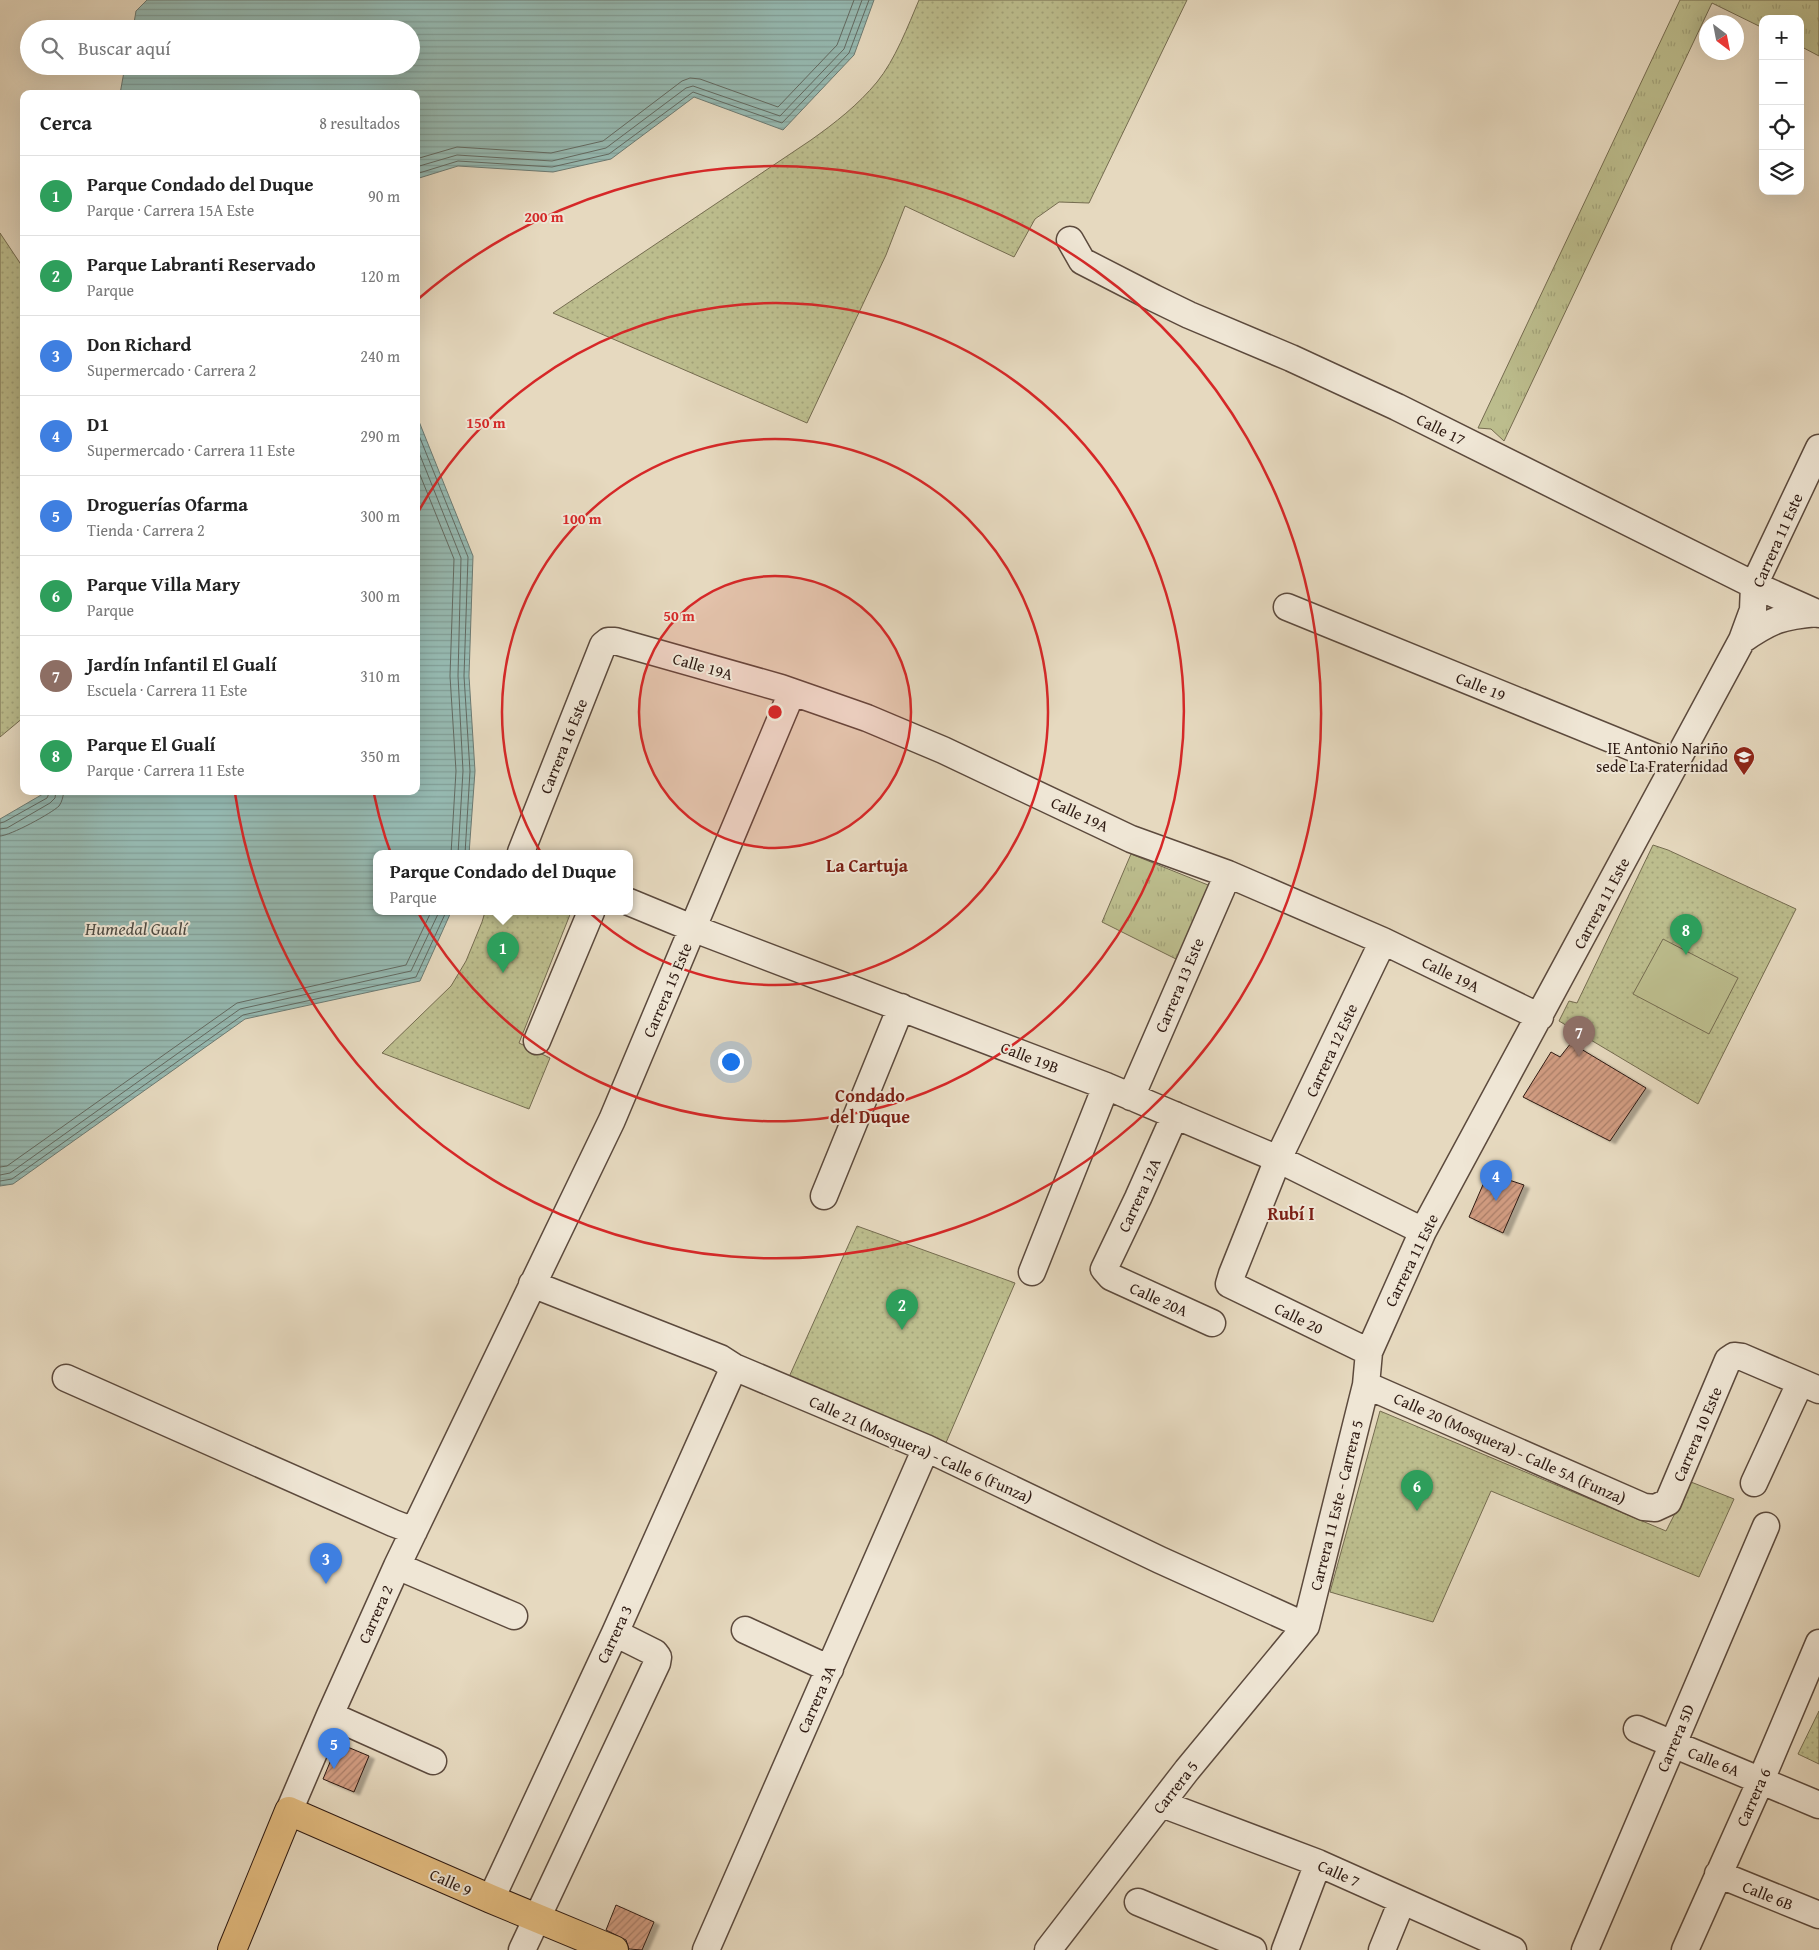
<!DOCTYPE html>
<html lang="es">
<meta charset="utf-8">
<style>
:root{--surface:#fff;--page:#f2f2f2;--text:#222;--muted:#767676;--line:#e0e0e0;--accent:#db2777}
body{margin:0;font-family:"Gentium Book Plus",serif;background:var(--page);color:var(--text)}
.controls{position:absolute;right:15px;top:15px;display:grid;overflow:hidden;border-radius:10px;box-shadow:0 5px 20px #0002}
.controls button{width:45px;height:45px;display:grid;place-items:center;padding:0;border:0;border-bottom:1px solid var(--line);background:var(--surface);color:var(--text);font:25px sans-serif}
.compass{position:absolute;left:1699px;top:15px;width:45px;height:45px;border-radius:50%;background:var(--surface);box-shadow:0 5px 20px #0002;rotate:148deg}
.you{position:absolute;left:730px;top:1061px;width:18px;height:18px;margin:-12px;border:4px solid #fff;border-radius:50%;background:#1a73e8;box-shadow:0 0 0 8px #1a73e833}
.badge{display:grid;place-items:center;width:32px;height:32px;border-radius:50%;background:var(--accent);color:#fff;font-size:16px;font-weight:700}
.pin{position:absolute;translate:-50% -41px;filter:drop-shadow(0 1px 2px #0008)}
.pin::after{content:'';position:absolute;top:26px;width:18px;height:15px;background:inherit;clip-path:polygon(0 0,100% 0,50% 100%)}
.popup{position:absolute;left:373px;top:850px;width:260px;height:65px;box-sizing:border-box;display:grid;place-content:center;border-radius:10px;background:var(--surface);filter:drop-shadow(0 1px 4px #0005);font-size:16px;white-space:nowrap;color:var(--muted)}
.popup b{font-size:19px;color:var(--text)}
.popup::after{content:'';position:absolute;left:50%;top:100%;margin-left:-10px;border:10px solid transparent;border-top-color:var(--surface)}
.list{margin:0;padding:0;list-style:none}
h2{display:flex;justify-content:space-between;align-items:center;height:65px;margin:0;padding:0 20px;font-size:21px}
h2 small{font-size:16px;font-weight:400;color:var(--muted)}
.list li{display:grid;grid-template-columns:32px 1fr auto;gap:15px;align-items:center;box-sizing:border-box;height:80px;padding:0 20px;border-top:1px solid var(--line)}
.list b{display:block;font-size:19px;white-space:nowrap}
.list p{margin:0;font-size:16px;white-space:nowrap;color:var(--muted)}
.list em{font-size:16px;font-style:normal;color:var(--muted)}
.icon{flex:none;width:28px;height:28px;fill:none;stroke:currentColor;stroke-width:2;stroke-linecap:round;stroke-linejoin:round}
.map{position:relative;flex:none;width:1819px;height:1950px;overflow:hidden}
.search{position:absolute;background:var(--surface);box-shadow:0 5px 20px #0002;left:20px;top:20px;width:400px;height:55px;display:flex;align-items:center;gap:12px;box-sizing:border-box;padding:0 18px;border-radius:28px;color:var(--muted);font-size:19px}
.panel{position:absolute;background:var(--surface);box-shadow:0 5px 20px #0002;left:20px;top:90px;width:400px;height:705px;border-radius:10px}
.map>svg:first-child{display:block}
</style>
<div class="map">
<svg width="1819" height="1950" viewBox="0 0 1819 1950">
<defs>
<pattern id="grass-tufts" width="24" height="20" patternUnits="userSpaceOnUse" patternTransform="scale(1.25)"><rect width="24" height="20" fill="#bcbd8d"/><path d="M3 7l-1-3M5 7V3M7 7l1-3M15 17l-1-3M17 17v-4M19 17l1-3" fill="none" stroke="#a2a279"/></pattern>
<pattern id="park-dots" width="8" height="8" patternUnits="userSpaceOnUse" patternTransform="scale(1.25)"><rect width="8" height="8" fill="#bcbd8d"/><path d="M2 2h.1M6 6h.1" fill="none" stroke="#a2a279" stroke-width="1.8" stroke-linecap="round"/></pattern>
<pattern id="water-rules" width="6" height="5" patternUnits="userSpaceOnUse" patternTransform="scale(1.25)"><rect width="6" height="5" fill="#96bab2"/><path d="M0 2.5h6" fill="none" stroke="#829f98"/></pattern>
<pattern id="building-hatch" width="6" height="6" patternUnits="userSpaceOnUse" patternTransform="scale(1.25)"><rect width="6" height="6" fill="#d19c81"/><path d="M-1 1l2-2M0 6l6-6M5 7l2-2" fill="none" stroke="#aa7e68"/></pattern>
<filter id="shadow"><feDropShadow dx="5.5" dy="3" stdDeviation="1" flood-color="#0004"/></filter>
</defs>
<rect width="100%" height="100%" fill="#e6d9bf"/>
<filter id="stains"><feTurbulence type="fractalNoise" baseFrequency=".004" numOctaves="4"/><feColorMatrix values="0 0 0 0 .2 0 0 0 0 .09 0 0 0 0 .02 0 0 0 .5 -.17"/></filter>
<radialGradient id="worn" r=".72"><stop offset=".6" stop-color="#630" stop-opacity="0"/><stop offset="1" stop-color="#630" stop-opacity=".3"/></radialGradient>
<path fill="url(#grass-tufts)" stroke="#756c50" d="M1680,0H1819V56L1800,46V19H1763V28L1712,3L1504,441L1491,429L1478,428Z
M1131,854L1213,887L1178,960L1102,922Z"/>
<path fill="url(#park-dots)" stroke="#756c50" d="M919,0H1187L1089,203L1059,202L1035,219L1014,257L905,206L886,255L807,423L553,313L811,140C835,123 858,105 877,82C895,60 908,26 919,0Z
M0,233L24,269V717L0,737Z
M1653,845L1668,850L1796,909L1698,1104L1559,1021L1569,1001L1577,1003Z
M485,912H571L519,1043L550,1058L529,1109L382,1053L451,986L466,961L482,922Z
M857,1226L1015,1283L945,1445L789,1377Z
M1380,1411L1666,1531L1691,1482L1734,1499L1699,1577L1491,1491L1433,1622L1330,1592Z
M1819,1711V1764L1798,1754Z"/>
<path fill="#bcbd8d" stroke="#756c50" d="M1663,939L1738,978L1709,1034L1633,994Z"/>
<path fill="url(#water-rules)" stroke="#6c7a72" d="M147,0H874L854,55L783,130L694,97L611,159L553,172L458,166L416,179V94H120L125,66H411V29H133L136,11Z
M416,414L473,556L469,676L475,771L469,854H377V912H451L420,981L245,1019L13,1184L0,1186V819L48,791H416Z"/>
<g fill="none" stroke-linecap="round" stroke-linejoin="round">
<path stroke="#626a62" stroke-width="1" d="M416,159L457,147L551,153L603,141L682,81L690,78L700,79L778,107L837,45L854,0
M416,167L457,155L552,161L606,148L686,88L693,86L780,116L844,49L862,0
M416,174L458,161L552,167L609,154L693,92L782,123L849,53L869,0
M416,428L468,557L464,676L470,771L465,854
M416,445L461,558L458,676L463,771L458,854
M416,465L454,559L450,676L456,771L451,854
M0,823L4,822L47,798L50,791
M0,829L7,828L50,803L55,798L56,791
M0,836C10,836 52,813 59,806C62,802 63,797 64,791
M0,1167L7,1166L237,1003L406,965L431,912
M0,1175L10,1173L240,1009L411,971L439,912
M0,1181L12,1179L243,1015L416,977L446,912"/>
</g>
<path fill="url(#building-hatch)" stroke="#2e1a12" filter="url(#shadow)" d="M1571,1043L1646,1088L1610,1141L1523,1097L1551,1052L1560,1057Z
M1488,1173L1524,1185L1503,1233L1469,1217Z
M338,1743L369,1756L354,1792L323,1779Z
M616,1905L654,1922L642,1950L629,1949L626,1940L606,1930Z"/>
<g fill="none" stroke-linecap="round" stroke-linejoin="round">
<g stroke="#5c4a3d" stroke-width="29">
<path id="minor" d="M1070,240L1082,261L1154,298L1189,315L1291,358L1397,407L1754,585L1819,614
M1287,607L1675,765
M1742,640C1771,620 1782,616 1817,613
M521,852L603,645L608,641H615L781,688L867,718L943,750L1131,839L1228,874L1383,941L1540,1017
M629,902L692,928L1106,1086L1278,1159L1423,1231
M537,1041L591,912
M1131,1097L1228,874
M1175,1115L1138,1198L1104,1269L1111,1277L1212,1323
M824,1196L901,1007
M1032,1272L1106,1086
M532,1284L720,1358L734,1367L926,1448L1160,1560L1306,1626
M1369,1352L1229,1284L1232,1274L1278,1159L1383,941
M66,1378L393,1523L414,1531
M1366,1385L1644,1507L1655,1508L1668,1502L1728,1360L1734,1356L1742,1357L1819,1390
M1754,1483L1800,1383
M397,1566L514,1616
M745,1630L830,1669
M330,1715L433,1761
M1637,1729L1819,1805
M1162,1804L1318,1863L1513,1950
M289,1811L330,1715L397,1566L612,1120L792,692
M1718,1874L1819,1915
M491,1899L615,1633L734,1367
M1138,1902L1253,1950
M522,1950L657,1663L658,1657L655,1653L615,1633
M706,1950L926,1448
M1048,1950L1187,1770L1306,1626L1366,1385L1369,1352L1423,1231L1742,640L1753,610L1754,585L1819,448
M1285,1950L1318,1863
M1382,1950L1402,1901
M1585,1950L1766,1526
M1685,1950L1761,1780L1819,1643"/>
</g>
<g stroke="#2e1a12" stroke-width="30">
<path id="major" d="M232,1950L289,1811L491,1899L614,1950"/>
</g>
<use href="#minor" stroke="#efe6d5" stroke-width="26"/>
<use href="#major" stroke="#e3bc80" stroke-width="28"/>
</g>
<circle cx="775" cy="712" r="136" fill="#d62828" fill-opacity=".12"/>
<g fill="none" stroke="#d62828" stroke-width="2.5">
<circle cx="775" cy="712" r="136"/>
<circle cx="775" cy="712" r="273"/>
<path d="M417 514A409 409 0 1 1 374 794"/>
<path d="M417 300A546 546 0 1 1 235 793"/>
</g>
<defs>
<g id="school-pin" transform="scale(1.125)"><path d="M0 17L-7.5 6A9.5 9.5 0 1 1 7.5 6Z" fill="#8f2418" stroke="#efe6d5"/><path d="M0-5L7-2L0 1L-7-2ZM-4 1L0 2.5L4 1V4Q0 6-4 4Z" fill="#fff"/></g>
</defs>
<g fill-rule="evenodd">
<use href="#school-pin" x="1744" y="757"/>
</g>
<g text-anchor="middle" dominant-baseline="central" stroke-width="4" stroke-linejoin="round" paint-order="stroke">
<g font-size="16" fill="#2e1a12" stroke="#efe6d5">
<text transform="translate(1441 429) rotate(26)">Calle 17</text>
<text transform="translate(1777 540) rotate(-66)">Carrera 11 Este</text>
<text transform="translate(703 666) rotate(16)">Calle 19A</text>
<text transform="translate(1481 686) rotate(22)">Calle 19</text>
<text transform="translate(563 746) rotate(-68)">Carrera 16 Este</text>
<text transform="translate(1080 814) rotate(25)">Calle 19A</text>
<text transform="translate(1601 903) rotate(-62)">Carrera 11 Este</text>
<text transform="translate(1451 974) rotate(26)">Calle 19A</text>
<text transform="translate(1179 985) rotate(-67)">Carrera 13 Este</text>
<text transform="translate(667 990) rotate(-67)">Carrera 15 Este</text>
<text transform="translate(1331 1050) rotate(-65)">Carrera 12 Este</text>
<text transform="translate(1030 1057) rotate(21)">Calle 19B</text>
<text transform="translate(1139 1195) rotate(-65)">Carrera 12A</text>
<text transform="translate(1411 1260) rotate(-64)">Carrera 11 Este</text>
<text transform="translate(1159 1299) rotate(24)">Calle 20A</text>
<text transform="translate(1299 1318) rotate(26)">Calle 20</text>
<text transform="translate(1697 1434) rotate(-67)">Carrera 10 Este</text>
<text transform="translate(1510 1448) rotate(24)">Calle 20 (Mosquera) - Calle 5A (Funza)</text>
<text transform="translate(921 1449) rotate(24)">Calle 21 (Mosquera) - Calle 6 (Funza)</text>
<text transform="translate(1336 1505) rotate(-76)">Carrera 11 Este - Carrera 5</text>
<text transform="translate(375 1614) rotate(-66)">Carrera 2</text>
<text transform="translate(614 1634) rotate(-65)">Carrera 3</text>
<text transform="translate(816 1699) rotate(-66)">Carrera 3A</text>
<text transform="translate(1675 1738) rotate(-67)">Carrera 5D</text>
<text transform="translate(1714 1761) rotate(22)">Calle 6A</text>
<text transform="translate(1175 1787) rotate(-52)">Carrera 5</text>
<text transform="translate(1753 1797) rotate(-66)">Carrera 6</text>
<text transform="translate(1339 1873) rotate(24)">Calle 7</text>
<text transform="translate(451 1882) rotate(24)">Calle 9</text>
<text transform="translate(1768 1895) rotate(22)">Calle 6B</text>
</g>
<g font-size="16" fill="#2e1a12" stroke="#efe6d5" text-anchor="end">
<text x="1728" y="748">IE Antonio Nariño<tspan x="1728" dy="18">sede La Fraternidad</tspan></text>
</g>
<g font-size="18" font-weight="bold" fill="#7a1f14" stroke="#efe6d5">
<text x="867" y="865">La Cartuja</text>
<text x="870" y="1095">Condado<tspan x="870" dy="21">del Duque</tspan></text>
<text x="1291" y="1213">Rubí I</text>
</g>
<g font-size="18" font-style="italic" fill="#4d4a42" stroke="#efe6d5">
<text x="136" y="928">Humedal Gualí</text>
</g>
</g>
<circle cx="775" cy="712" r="8" fill="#d62828" stroke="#efe6d5" stroke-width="2.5"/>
<g font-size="15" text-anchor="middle" font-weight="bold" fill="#d62828" stroke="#efe6d5" stroke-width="4" stroke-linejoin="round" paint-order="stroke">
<text x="544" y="222">200 m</text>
<text x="486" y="428">150 m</text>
<text x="582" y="524">100 m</text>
<text x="679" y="621">50 m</text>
</g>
<rect width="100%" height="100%" filter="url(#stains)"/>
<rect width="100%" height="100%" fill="url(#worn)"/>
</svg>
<div class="controls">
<button>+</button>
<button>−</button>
<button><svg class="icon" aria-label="locate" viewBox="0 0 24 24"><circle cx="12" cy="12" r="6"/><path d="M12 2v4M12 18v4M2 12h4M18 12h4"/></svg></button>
<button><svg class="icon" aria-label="layers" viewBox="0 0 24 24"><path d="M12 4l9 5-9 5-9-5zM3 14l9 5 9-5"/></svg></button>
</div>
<svg class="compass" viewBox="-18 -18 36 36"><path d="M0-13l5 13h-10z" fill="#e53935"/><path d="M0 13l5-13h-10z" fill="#767676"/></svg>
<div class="you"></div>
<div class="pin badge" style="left:503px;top:973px;background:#2e9e5b">1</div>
<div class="popup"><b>Parque Condado del Duque</b>Parque</div>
<div class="pin badge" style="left:902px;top:1330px;background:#2e9e5b">2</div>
<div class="pin badge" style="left:326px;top:1584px;background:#3f7fe0">3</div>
<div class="pin badge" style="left:1496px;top:1201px;background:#3f7fe0">4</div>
<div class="pin badge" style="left:334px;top:1769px;background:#3f7fe0">5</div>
<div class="pin badge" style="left:1417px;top:1511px;background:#2e9e5b">6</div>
<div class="pin badge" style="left:1579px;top:1057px;background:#8d6e63">7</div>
<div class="pin badge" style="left:1686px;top:955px;background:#2e9e5b">8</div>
<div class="search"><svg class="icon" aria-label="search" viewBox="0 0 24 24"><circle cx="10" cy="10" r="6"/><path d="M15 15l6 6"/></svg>Buscar aquí</div>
<section class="panel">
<h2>Cerca<small>8 resultados</small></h2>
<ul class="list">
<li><span class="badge" style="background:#2e9e5b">1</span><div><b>Parque Condado del Duque</b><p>Parque · Carrera 15A Este</p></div><em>90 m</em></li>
<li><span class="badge" style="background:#2e9e5b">2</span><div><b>Parque Labranti Reservado</b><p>Parque</p></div><em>120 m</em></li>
<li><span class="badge" style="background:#3f7fe0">3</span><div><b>Don Richard</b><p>Supermercado · Carrera 2</p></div><em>240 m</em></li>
<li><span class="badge" style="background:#3f7fe0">4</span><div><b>D1</b><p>Supermercado · Carrera 11 Este</p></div><em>290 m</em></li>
<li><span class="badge" style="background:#3f7fe0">5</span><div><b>Droguerías Ofarma</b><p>Tienda · Carrera 2</p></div><em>300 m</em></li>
<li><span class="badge" style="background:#2e9e5b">6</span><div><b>Parque Villa Mary</b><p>Parque</p></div><em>300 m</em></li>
<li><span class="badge" style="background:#8d6e63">7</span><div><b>Jardín Infantil El Gualí</b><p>Escuela · Carrera 11 Este</p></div><em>310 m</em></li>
<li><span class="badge" style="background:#2e9e5b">8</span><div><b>Parque El Gualí</b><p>Parque · Carrera 11 Este</p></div><em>350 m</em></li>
</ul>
</section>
</div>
